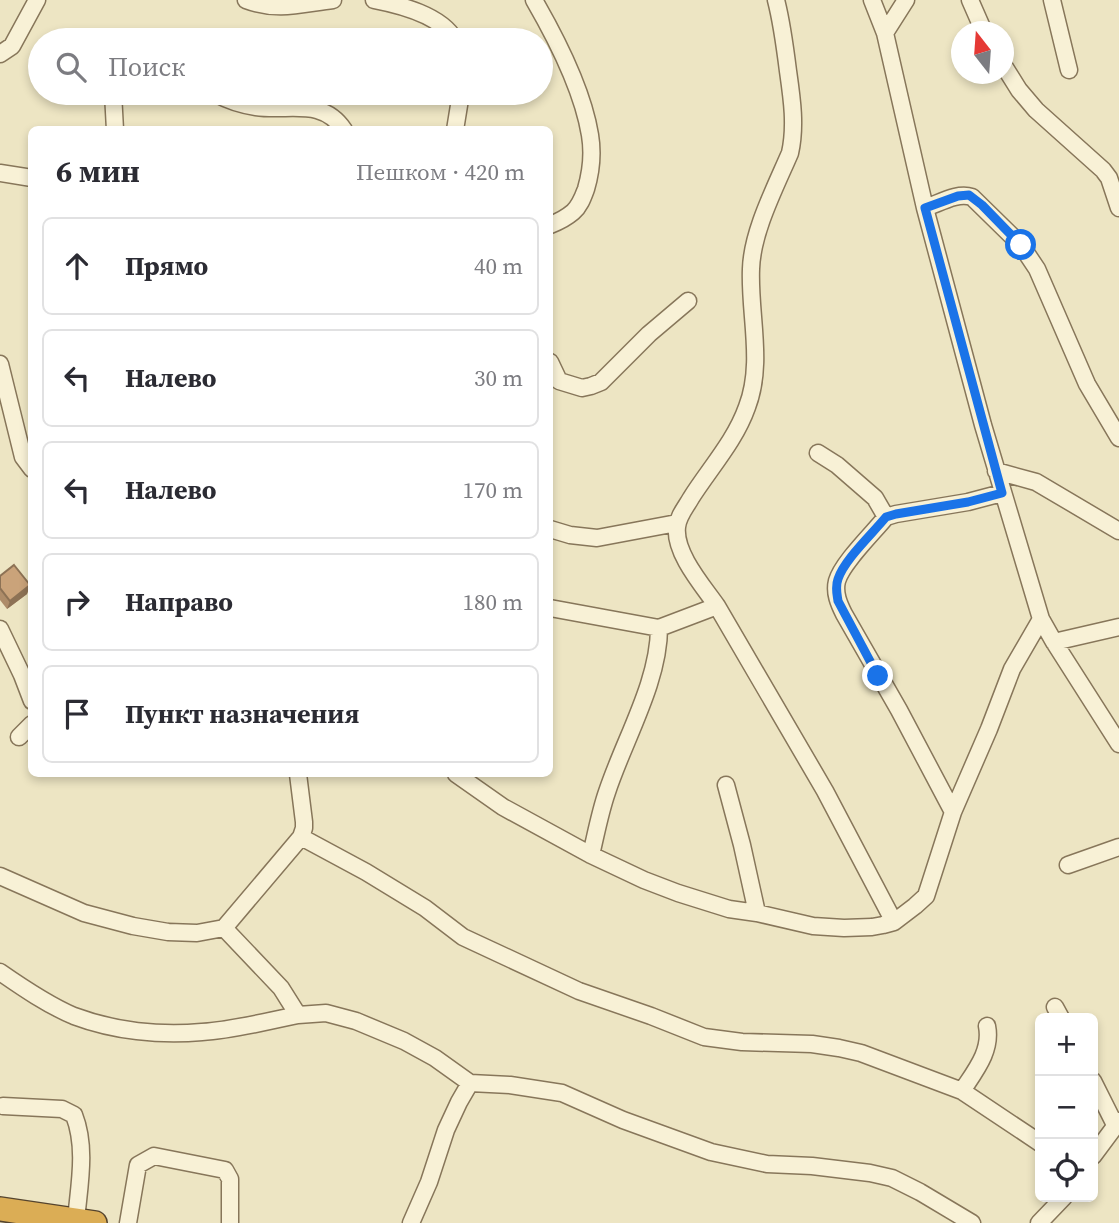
<!DOCTYPE html>
<html lang="ru">
<meta charset="utf-8">
<style>
:root{--surface:#fff;--page:#f2f2f3;--text:#2b2b33;--muted:#7c7c81;--line:#e1e1e2}
body{margin:0;font-family:"Source Serif 4",serif;background:var(--page);color:var(--text)}
.controls{position:absolute;right:21px;bottom:21px;display:grid;overflow:hidden;border-radius:10px;box-shadow:0 4px 10px #0003}
.controls button{width:63px;height:63px;display:grid;place-items:center;padding:0;border:0;border-bottom:2px solid var(--line);background:var(--surface);color:var(--text);font:35px sans-serif}
.compass{position:absolute;left:951px;top:21px;width:63px;height:63px;border-radius:50%;background:var(--surface);box-shadow:0 4px 10px #0003;rotate:343deg}
.stop{position:absolute;width:21px;height:21px;margin:-16px;border:5px solid #1a73e8;border-radius:50%;background:#fff}
.stop.end{background:#1a73e8;border-color:#fff;box-shadow:0 2px 7px #0008}
.list{margin:0;padding:0;list-style:none}
h2{display:flex;justify-content:space-between;align-items:center;height:91px;margin:0;padding:0 28px;font-size:30px}
h2 small{font-size:23px;font-weight:400;color:var(--muted)}
.list li{display:grid;grid-template-columns:46px 1fr auto;gap:21px;align-items:center;box-sizing:border-box;height:98px;margin:0 14px 14px;padding:0 14px;border:2px solid var(--line);border-radius:10px}
.list b{display:block;font-size:26px;white-space:nowrap}
.list em{font-size:23px;font-style:normal;color:var(--muted)}
.icon{flex:none;width:38px;height:38px;fill:none;stroke:currentColor;stroke-width:2;stroke-linecap:round;stroke-linejoin:round}
.map{position:relative;flex:none;width:1119px;height:1223px;overflow:hidden}
.search{position:absolute;background:var(--surface);box-shadow:0 4px 10px #0003;left:28px;top:28px;width:525px;height:77px;display:flex;align-items:center;gap:18px;box-sizing:border-box;padding:0 24px;border-radius:38px;color:var(--muted);font-size:26px}
.panel{position:absolute;background:var(--surface);box-shadow:0 4px 10px #0003;left:28px;top:126px;width:525px;height:651px;border-radius:10px}
.map>svg:first-child{display:block}
</style>
<div class="map">
<svg width="1119" height="1223" viewBox="0 0 1119 1223">
<rect width="100%" height="100%" fill="#ede5c3"/>
<g fill="none" stroke-linecap="round" stroke-linejoin="round">
<g stroke="#87765a" stroke-width="19">
<path id="minor" d="M246,0C278,12 301,4 333,0
M374,0C400,5 441,15 455,40
M534,0C556,38 583,92 590,135C593,153 591,172 586,189C583,197 580,206 573,212C566,218 558,222 550,225
M872,0L885,33L925,208L983,425L1041,619L1054,642L1119,744
M970,0L984,32
M1052,0L1069,70
M885,33L906,0
M0,54L12,46L37,0
M1004,66L1019,90L1036,110L1103,170L1109,178L1119,208
M113,93L115,130
M214,93C227,100 241,105 256,107C289,112 322,97 344,130
M455,130L461,93
M0,173L32,178
M925,208C940,203 957,192 972,197L1021,245L1037,269L1087,384L1119,438
M550,362L559,381L582,388L591,386L601,382L649,334L688,301
M0,364L23,457L32,469
M818,453L837,465L875,498L886,517
M996,471L1036,482L1119,531
M550,529L570,535L597,538L677,523
M717,606L825,791L894,922
M550,608L659,628L717,606C703,586 674,553 677,527C678,516 686,507 691,498C710,468 735,441 747,407C764,363 749,314 751,269C752,232 775,188 790,153C796,126 792,99 788,71C785,47 782,23 776,0
M0,629L22,675L32,701
M1054,642L1119,627
M19,737L32,724
M456,774L503,807L591,855L644,880L678,893L729,909L757,913L813,926L844,928L872,927L883,925L894,922L915,906L926,896L953,812L989,729L1012,669L1041,619
M726,785L742,845L757,913
M953,812L899,710L844,614C839,604 834,593 837,581C842,563 873,533 886,517L896,514L968,502L1002,493
M301,837L366,872L425,908L463,937L579,991L651,1016L704,1037L742,1042L812,1044L839,1048L861,1053L962,1091L1040,1143
M591,855C596,834 600,812 607,792C624,740 659,682 659,628
M1068,865L1119,847
M0,876L84,913L133,926L168,932L197,933L224,928L301,837L304,828V822L298,774
M0,972C23,988 48,1005 74,1016C114,1031 160,1036 202,1032C235,1030 267,1021 298,1015L281,988L224,928
M1055,1007L1061,1018
M298,1015L326,1013L356,1021L404,1041L435,1058L470,1083L510,1085L562,1093L623,1120L711,1152L767,1164L812,1166L870,1173L892,1178L920,1192L972,1223
M1093,1081L1116,1127
M962,1091C975,1071 992,1051 987,1026
M3,1106L62,1109L74,1115C87,1148 79,1186 76,1220
M1093,1156L1119,1121
M128,1223L138,1165L154,1156L225,1170L230,1179V1223
M411,1223L429,1182L446,1130L459,1102L470,1083
M1039,1223L1064,1197"/>
</g>
<g stroke="#55442e" stroke-width="26">
<path id="highway" d="M0,1209L95,1223"/>
</g>
<use href="#minor" stroke="#f8f1d6" stroke-width="16"/>
<use href="#highway" stroke="#dbad55" stroke-width="23"/>
</g>
<path fill="#ae8c69" d="M0,576L30,585L27,594L7,609L0,600Z"/>
<path fill="#8d7255" d="M30,585L27,594L7,609L10,601Z"/>
<path fill="#caa37a" stroke="#8d7255" stroke-width="2" d="M14,565L30,585L10,601L0,588V576Z"/>
<g fill="none" stroke-linecap="round" stroke-linejoin="round">
<path stroke="#1a73e8" stroke-width="9" d="M878,676L838,601C837,594 835,587 838,579C844,560 872,534 886,517L896,514L968,502L1002,493L925,208L958,196L969,195L982,205L1021,245"/>
</g>
</svg>
<div class="controls">
<button>+</button>
<button>−</button>
<button><svg class="icon" aria-label="locate" viewBox="0 0 24 24"><circle cx="12" cy="12" r="6"/><path d="M12 2v4M12 18v4M2 12h4M18 12h4"/></svg></button>
</div>
<svg class="compass" viewBox="-18 -18 36 36"><path d="M0-13l5 13h-10z" fill="#e53935"/><path d="M0 13l5-13h-10z" fill="#7c7c81"/></svg>
<div class="stop" style="left:1021px;top:245px"></div>
<div class="stop end" style="left:878px;top:676px"></div>
<div class="search"><svg class="icon" aria-label="search" viewBox="0 0 24 24"><circle cx="10" cy="10" r="6"/><path d="M15 15l6 6"/></svg>Поиск</div>
<section class="panel">
<h2>6 мин<small>Пешком · 420 m</small></h2>
<ul class="list">
<li><svg class="icon" aria-label="ahead" viewBox="0 0 24 24"><path d="M12 20V5M6 11l6-6 6 6"/></svg><div><b>Прямо</b></div><em>40 m</em></li>
<li><svg class="icon" aria-label="left" viewBox="0 0 24 24"><path d="M17 20v-9H6M10 6l-5 5 5 5"/></svg><div><b>Налево</b></div><em>30 m</em></li>
<li><svg class="icon" aria-label="left" viewBox="0 0 24 24"><path d="M17 20v-9H6M10 6l-5 5 5 5"/></svg><div><b>Налево</b></div><em>170 m</em></li>
<li><svg class="icon" aria-label="right" viewBox="0 0 24 24"><path d="M7 20v-9h11M14 6l5 5-5 5"/></svg><div><b>Направо</b></div><em>180 m</em></li>
<li><svg class="icon" aria-label="arrive" viewBox="0 0 24 24"><path d="M6 21V4h12l-3 4 3 4H6"/></svg><div><b>Пункт назначения</b></div></li>
</ul>
</section>
</div>
